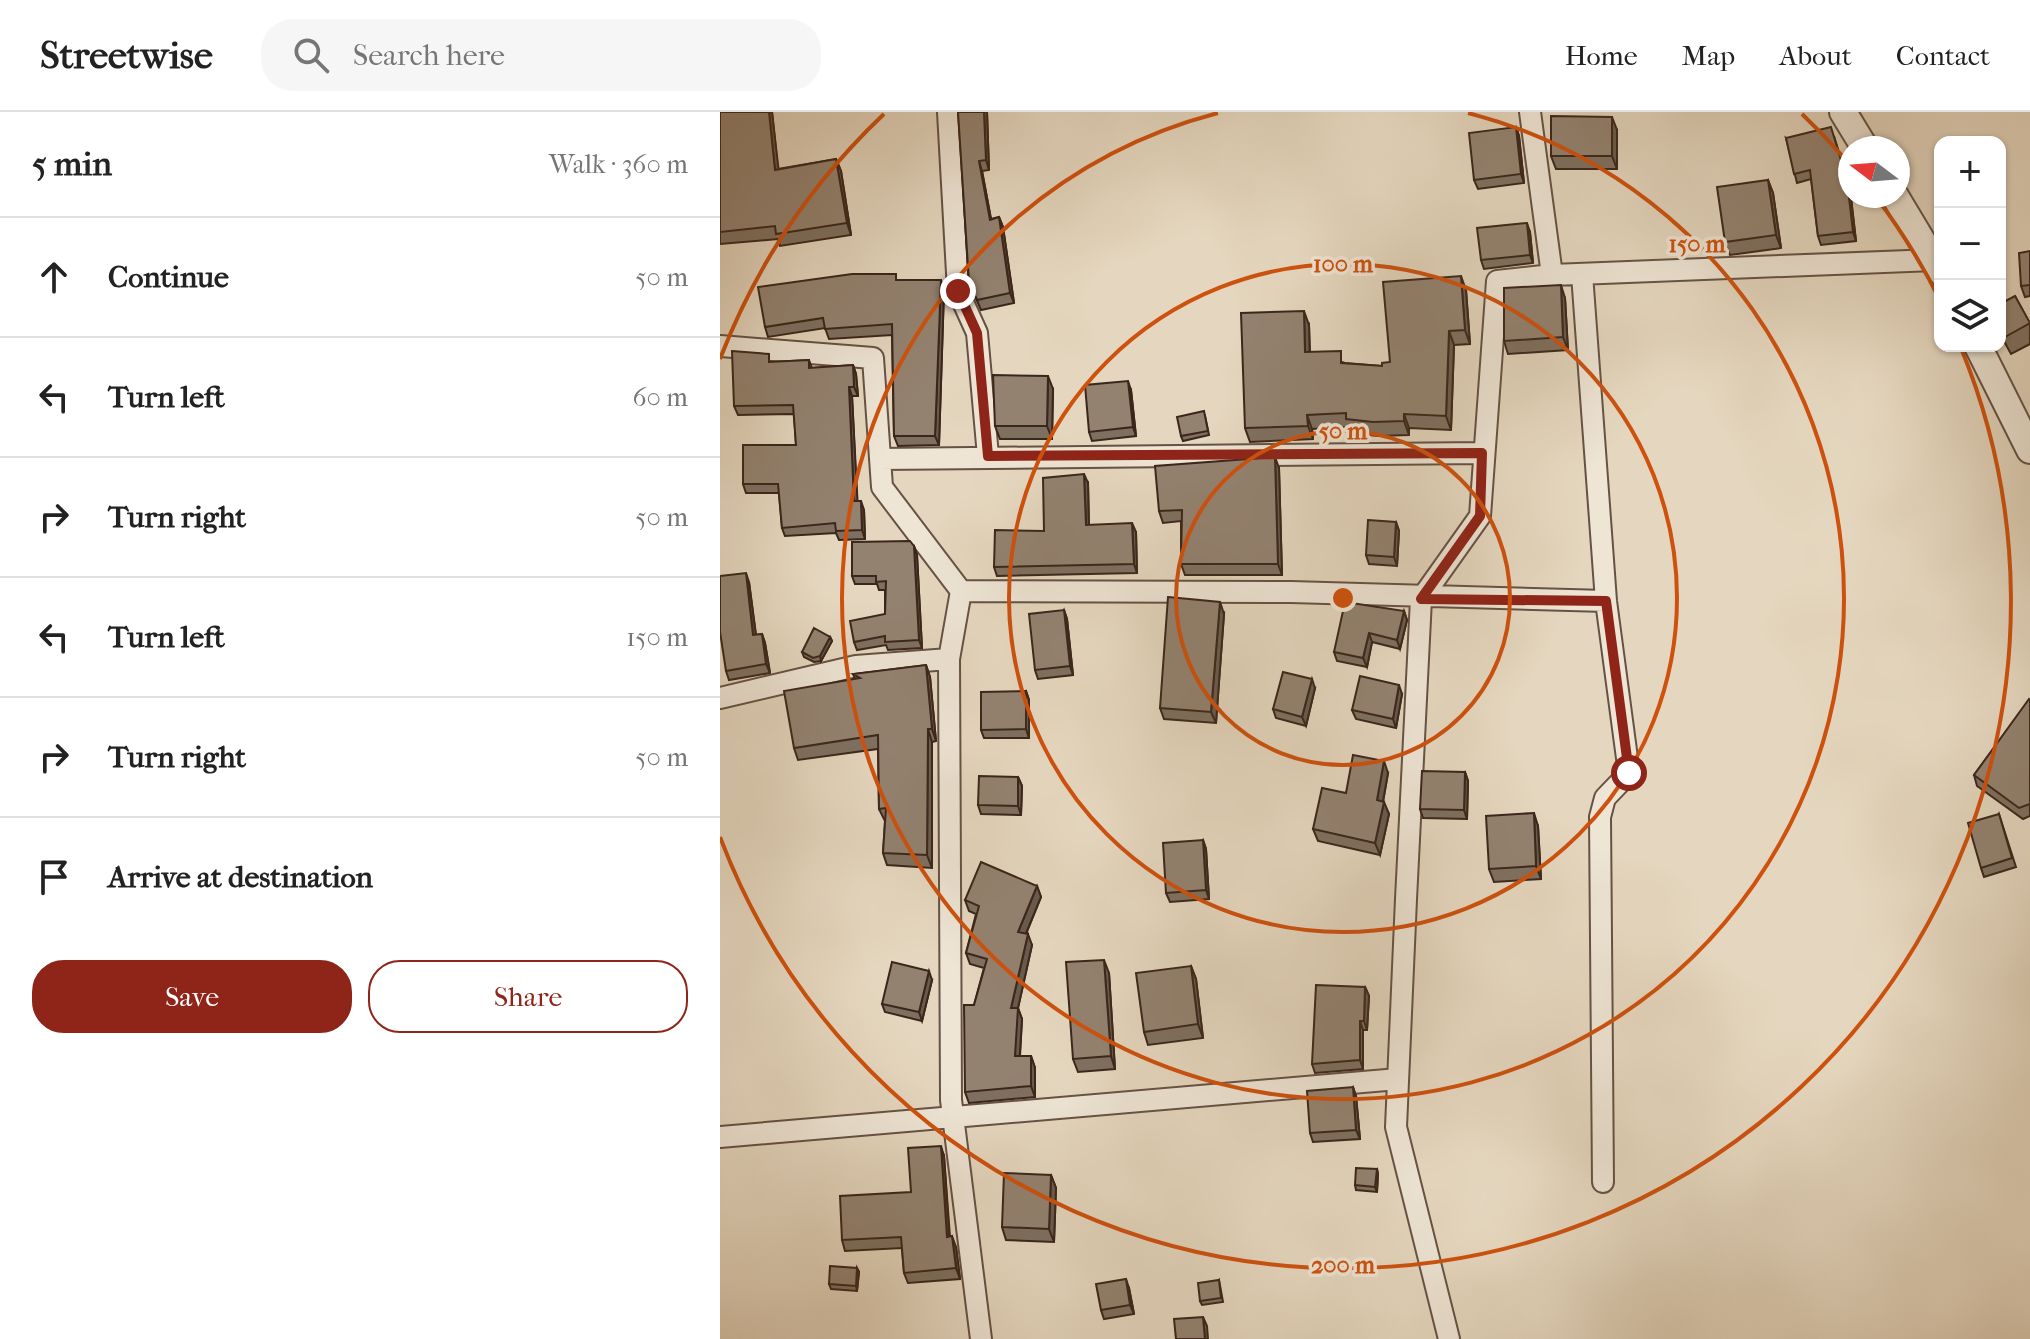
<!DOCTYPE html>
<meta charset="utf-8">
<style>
:root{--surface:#fff;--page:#f6f6f6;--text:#222;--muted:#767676;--line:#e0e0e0;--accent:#8f2418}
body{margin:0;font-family:"IM FELL French Canon",serif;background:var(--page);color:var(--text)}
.controls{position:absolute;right:24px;top:24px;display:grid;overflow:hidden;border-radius:16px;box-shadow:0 2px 6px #0004}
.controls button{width:72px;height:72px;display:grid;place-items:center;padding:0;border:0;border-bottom:2px solid var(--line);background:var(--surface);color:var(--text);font:40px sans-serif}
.compass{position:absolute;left:1118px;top:24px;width:72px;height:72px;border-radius:50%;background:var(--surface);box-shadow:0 2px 6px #0004;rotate:286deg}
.stop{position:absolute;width:24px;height:24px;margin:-18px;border:6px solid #8f2418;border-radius:50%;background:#fff}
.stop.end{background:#8f2418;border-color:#fff;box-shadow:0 2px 8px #0008}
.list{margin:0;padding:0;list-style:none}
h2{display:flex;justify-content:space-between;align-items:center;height:104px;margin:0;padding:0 32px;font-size:34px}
h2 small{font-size:26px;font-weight:400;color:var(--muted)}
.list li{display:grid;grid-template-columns:52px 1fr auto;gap:24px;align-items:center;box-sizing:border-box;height:120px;padding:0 32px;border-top:2px solid var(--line)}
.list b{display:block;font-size:30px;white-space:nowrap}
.list em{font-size:26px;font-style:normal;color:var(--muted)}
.actions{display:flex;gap:16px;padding:24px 32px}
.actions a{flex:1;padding:18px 0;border:2px solid var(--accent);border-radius:32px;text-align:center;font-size:28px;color:var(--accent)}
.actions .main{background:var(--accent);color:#fff}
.icon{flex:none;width:44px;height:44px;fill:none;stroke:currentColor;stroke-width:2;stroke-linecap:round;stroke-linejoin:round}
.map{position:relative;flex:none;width:1310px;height:1227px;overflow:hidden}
header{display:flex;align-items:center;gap:48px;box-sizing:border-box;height:112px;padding:0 40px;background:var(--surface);border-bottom:2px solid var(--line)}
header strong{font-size:38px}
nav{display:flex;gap:44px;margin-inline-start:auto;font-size:28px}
.search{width:560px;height:72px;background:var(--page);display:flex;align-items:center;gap:20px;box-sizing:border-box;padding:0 28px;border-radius:32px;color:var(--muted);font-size:30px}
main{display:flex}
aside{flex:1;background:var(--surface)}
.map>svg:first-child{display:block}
</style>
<header>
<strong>Streetwise</strong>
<div class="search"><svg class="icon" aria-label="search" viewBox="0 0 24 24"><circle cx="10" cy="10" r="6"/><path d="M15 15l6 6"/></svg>Search here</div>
<nav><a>Home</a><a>Map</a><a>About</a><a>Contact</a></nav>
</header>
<main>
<aside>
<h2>5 min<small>Walk · 360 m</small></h2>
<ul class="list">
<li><svg class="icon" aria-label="ahead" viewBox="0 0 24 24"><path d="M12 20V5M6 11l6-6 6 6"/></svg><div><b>Continue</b></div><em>50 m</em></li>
<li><svg class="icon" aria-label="left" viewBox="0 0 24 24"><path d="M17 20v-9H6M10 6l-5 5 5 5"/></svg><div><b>Turn left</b></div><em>60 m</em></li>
<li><svg class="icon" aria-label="right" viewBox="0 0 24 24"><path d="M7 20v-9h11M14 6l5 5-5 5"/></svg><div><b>Turn right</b></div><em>50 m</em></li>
<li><svg class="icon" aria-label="left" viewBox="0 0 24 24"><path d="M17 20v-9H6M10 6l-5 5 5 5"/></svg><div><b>Turn left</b></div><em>150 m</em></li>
<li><svg class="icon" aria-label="right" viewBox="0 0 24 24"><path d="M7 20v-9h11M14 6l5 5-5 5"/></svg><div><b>Turn right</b></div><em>50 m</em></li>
<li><svg class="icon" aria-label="arrive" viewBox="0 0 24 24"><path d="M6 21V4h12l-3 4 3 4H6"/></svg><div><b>Arrive at destination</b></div></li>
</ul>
<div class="actions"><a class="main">Save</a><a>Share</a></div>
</aside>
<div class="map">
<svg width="1310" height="1227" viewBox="0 0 1310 1227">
<rect width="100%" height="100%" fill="#e5d7bf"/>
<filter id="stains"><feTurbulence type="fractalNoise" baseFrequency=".0025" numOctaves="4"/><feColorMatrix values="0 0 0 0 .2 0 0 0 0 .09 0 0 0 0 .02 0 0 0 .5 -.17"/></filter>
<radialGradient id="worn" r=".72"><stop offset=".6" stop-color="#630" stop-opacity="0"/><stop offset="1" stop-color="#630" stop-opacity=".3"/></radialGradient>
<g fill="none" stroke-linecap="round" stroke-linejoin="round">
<g stroke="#665244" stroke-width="24">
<path id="minor" d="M228,0L238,179L257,221L268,344
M810,0L832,163
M862,162L886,489L909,661L885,686L880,705L883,1070
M0,234L153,246L162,375L241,479L571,480L886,489
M160,347L762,341
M241,479L229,547L231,988L261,1227
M0,586L136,554L229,547
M0,1025L678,967
M729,1227L676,1015L686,787L701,487L760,404L777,169L832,163L1214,148"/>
</g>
<g stroke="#665244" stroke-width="30">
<path id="tertiary" d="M1123,0L1145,36
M1175,84L1220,159
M1258,234L1310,338"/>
</g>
<use href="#minor" stroke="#eee5d5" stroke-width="20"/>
<use href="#tertiary" stroke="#eee5d5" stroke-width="26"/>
</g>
<path fill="#7e7060" stroke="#3b261b" stroke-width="2" d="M0,0H52L58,57L116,47L121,59L131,123L60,134L58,127L0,132Z
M238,0H267L269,58L262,59L271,107L279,105L283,115L294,191L261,198L249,170Z
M796,15L799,24L804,71L758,77L754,68Z
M897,18V57H836L831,44Z
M1066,26L1130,77L1136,129L1101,133L1098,124L1091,67L1077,71Z
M1048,68L1053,81L1061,136L1010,143L1005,130Z
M810,120L813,151L764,157L761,148Z
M1310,139V184L1305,185L1301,174Z
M178,168L224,178L219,333L178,334L174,324L172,223L109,227L105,216L48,225L45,215Z
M746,178L750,232L734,233L731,318L689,316V323L658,324L631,321L628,315L592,317L593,327L530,330L525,316L589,213L590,240L625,251L662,254L670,250Z
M1295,184L1310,212V232L1291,242L1280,222V192Z
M845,186L848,238L788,242L784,229Z
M89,248L92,256L133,253L136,262L138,284H132L137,389L144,398L145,427L119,428L116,421L65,424L62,416L59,381H26L23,372L76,333L74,302L18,303L14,294L51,250Z
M333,277L332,327H280L275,314Z
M411,278L416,324L372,329L369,320Z
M485,304L489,323L463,329L461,324Z
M559,356L562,463H465L461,452V409L443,411L439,399Z
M368,371L369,413L416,420L417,461L277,464L274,455L324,419Z
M676,410L679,419L677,454L649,452L646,443Z
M194,434L197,443L202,536L168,538L166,533L137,538L134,530L165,502V478H159L157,472H135L132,464Z
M29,470L36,523L42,522L45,531L50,561L9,568L6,559Z
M344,498L347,507L353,563L318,567L315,558Z
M684,499L687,508L680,537L652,530L647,555L617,549L614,540Z
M504,502L496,611L444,607L440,596Z
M110,525L112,529L101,549L94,550L84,545L82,540Z
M206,553L210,565L216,629L212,630V756L167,753L163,741L165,709L159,697L158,637L78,648L74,636L135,567L133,562Z
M595,576L586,614L556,606L553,597Z
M306,579L309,588V626H264L261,618Z
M682,582L676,616L636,607L632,598Z
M1310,588V704L1303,707L1257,674L1254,663Z
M745,660L748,669L747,707L703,706L700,697Z
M668,661L663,690L669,702L660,743L598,729L593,717L626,681Z
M298,665L302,674L301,703L261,702L258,693Z
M1279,702L1296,755L1264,765L1261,756Z
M818,714L821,767L774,770L769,757Z
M483,728L486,737L489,787L450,790L446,781Z
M317,774L321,785L306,822L312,833L298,896L302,907L300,944H311L315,956V985L249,991L245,980L254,893L264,856L250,852L246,841L256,802L249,799L245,788Z
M471,854L476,867L483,926L428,933L424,920Z
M389,861L395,957L358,960L353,947Z
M212,868L202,909L165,900L162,892Z
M645,875L649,884L647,918H643V957L595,961L592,952Z
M633,975L636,984L640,1027L593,1030L590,1021Z
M224,1044L230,1125L236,1135L240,1167L188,1171L184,1161L182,1136L125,1139L122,1128L191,1080Z
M657,1057L658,1062L657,1080L636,1078L635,1073Z
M331,1063L336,1076L334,1130L286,1128L282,1115Z
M137,1156L139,1160L137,1179L111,1177L109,1172Z
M499,1168L503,1190L482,1193L480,1189Z
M409,1176L414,1202L384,1207L381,1198Z"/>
<path fill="#675b4e" stroke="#3b261b" stroke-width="2" d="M49,0H52L60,70L55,58Z
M264,0H267L269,58L266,48Z
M892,5L897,18V57L892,44Z
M796,15L799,24L804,71L801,62Z
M1114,24L1130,77L1136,129L1133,120Z
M116,47L121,59L131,123L127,111Z
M259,49L262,59L273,118L270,108Z
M1048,68L1053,81L1061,136L1056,123Z
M279,105L283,115L294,191L290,181Z
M807,111L810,120L813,151L810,143Z
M741,164L746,178L750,232L745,218Z
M221,168L224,178L219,333L215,324Z
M841,173L845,186L848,238L843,225Z
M584,199L589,213L590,254L585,240Z
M729,219L734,233L731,318L726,304Z
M133,253L136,262L138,284L134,275Z
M328,264L333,277L332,327L327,314Z
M408,269L411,278L416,324L413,315Z
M129,275L132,284L138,398L134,389Z
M684,302L689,316V323L684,309Z
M587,303L592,317L593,327L588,314Z
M555,345L559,356L562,463L558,452Z
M364,362L368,371L369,422L366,413Z
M141,389L144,398L145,427L142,418Z
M676,410L679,419L677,454L674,445Z
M412,411L416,420L417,461L414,452Z
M194,434L197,443L202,536L199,528Z
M26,461L29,470L37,532L33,523Z
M500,490L504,502L496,611L491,600Z
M344,498L347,507L353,563L350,554Z
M684,499L687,508L680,537L677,528Z
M649,521L652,530L647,555L643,546Z
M42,522L45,531L50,561L46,552Z
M110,525L112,529L101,549L100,544Z
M206,553L210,565L216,629L212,617Z
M592,567L595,576L586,614L582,605Z
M679,573L682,582L676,616L673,607Z
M306,579L309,588V626L306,617Z
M208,617L212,630V756L207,743Z
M664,649L668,661L661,700L657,688Z
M745,660L748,669L747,707L744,698Z
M298,665L302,674L301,703L298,694Z
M664,690L669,702L660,743L655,731Z
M814,701L818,714L821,767L816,754Z
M483,728L486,737L489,787L486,778Z
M317,774L321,785L302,831L298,820Z
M308,822L312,833L298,896L302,907L299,956L295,944L291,896Z
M384,848L389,861L395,957L391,944Z
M471,854L476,867L483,926L478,912Z
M209,859L212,868L202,909L199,900Z
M645,875L649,884L647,918L644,909Z
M640,909L643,918V957L640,948Z
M311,944L315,956V985L311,974Z
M633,975L636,984L640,1027L636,1018Z
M221,1034L224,1044L230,1135L227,1125Z
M657,1057L658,1062L657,1080L655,1075Z
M331,1063L336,1076L334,1130L329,1117Z
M232,1124L236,1135L240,1167L236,1156Z
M137,1156L139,1160L137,1179L136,1174Z
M406,1167L409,1176L414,1202L410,1193Z
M483,1205L487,1214L488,1227H485Z"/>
<path fill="#938270" stroke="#3b261b" stroke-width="2" d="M0,0H49L55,58L116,47L127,111L56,122L55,114L0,120Z
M238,0H264L266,48L259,49L270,108L279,105L290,181L257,188L249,170Z
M831,4L892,5V44H831Z
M796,15L801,62L754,68L749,21Z
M1111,15L1127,68L1133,120L1098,124L1090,58L1074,62L1066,26Z
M1048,68L1056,123L1005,130L997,75Z
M807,111L810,143L761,148L757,116Z
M1310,139V173L1301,174L1299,141Z
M132,162H176V168H221L215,324H174L172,212L105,217L103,206L45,215L38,175Z
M741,164L745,218L729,219L726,304L684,302V309L653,310L626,307V301L587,303L588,314L525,316L521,201L584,199L585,240L621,239V251L662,254V251L670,250L663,170Z
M841,173L843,225L784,229V176Z
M1295,184L1310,211L1285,225L1280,216V192Z
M12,239L49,242V250L89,248V256L133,253L134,275H129L134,389H141L142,418L116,419L115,411L62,416L58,372H23V333H76L73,293L14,294Z
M273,263L328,264L327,314H275Z
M408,269L413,315L369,320L365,273Z
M484,299L488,319L461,324L457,305Z
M555,345L558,452H461L462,398L439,399L435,354Z
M364,362L366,413L412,411L414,452L274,455L275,418L324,419L323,366Z
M648,408L676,410L674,445L646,443Z
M190,429L194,434L199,528L165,530V524L134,530L130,509L165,502L166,469L156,470V464H132V430Z
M26,461L33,523L42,522L46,552L6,559L0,520V464Z
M448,485L500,490L491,600L440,596Z
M625,490L684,499L677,528L649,521L643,546L614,540Z
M344,498L350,554L315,558L309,502Z
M94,516L110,525L100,544L93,546L82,540Z
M206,553L212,617H208L207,743L163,741L166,696L159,697L158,623L74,636L64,579L140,566L133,562Z
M563,560L592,567L582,605L553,597Z
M640,564L679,573L673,607L632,598Z
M306,579V617L261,618V580Z
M1309,587L1310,588V692L1299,696L1254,663Z
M633,643L664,649L657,688L664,690L655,731L593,717L602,676L626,681Z
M702,659L745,660L744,698L700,697Z
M259,664L298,665V694L258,693Z
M814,701L816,754L769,757L766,704Z
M1279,702L1292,746L1261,756L1248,711Z
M483,728L486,778L446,781L443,731Z
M261,750L317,774L298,820L308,822L291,896H298L295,944H311V974L245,980L244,893H254L267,847L246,841L259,794L245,788Z
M384,848L391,944L353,947L346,850Z
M172,850L209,859L199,900L162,892Z
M471,854L478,912L424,920L416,861Z
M596,873L645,875L644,909H640V948L592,952Z
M633,975L636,1018L590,1021L587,979Z
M221,1034L227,1125L232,1124L236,1156L184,1161L181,1125L122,1128L120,1084L191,1080L188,1036Z
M636,1056L657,1057L655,1075L635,1073Z
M284,1061L331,1063L329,1117L282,1115Z
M110,1154L137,1156L136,1174L109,1172Z
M406,1167L410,1193L381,1198L376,1172Z
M499,1168L501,1186L480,1189L478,1171Z
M483,1205L485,1227H456L454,1207Z"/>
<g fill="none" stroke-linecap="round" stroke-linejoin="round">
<path stroke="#8f2418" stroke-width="10" d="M238,179L257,221L268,344L762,341L760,404L701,487L886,489L909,661"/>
</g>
<g fill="none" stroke="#ce510e" stroke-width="4">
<circle cx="623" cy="486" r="167"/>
<circle cx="623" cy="486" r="334"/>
<path d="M748 1A501 501 0 1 1 498 1"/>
<path d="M0 247A667 667 0 0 1 164 2M1082 2A667 667 0 0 1 1126 48M1156 85A667 667 0 0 1 1220 188M1241 236A667 667 0 1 1 0 725"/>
</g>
<circle cx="623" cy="486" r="12" fill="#ce510e" stroke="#eee5d5" stroke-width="4"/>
<g font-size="24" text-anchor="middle" font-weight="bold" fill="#ce510e" stroke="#eee5d5" stroke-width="7" stroke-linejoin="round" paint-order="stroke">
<text x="977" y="140">150 m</text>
<text x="623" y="160">100 m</text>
<text x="623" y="327">50 m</text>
<text x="623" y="1161">200 m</text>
</g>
<rect width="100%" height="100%" filter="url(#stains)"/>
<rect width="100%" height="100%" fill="url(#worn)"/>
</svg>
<div class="controls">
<button>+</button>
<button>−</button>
<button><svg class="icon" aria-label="layers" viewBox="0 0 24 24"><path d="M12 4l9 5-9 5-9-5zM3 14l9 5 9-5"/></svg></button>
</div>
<svg class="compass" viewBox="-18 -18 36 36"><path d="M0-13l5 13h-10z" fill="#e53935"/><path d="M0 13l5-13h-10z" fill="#767676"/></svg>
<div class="stop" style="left:909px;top:661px"></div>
<div class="stop end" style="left:238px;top:179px"></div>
</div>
</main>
